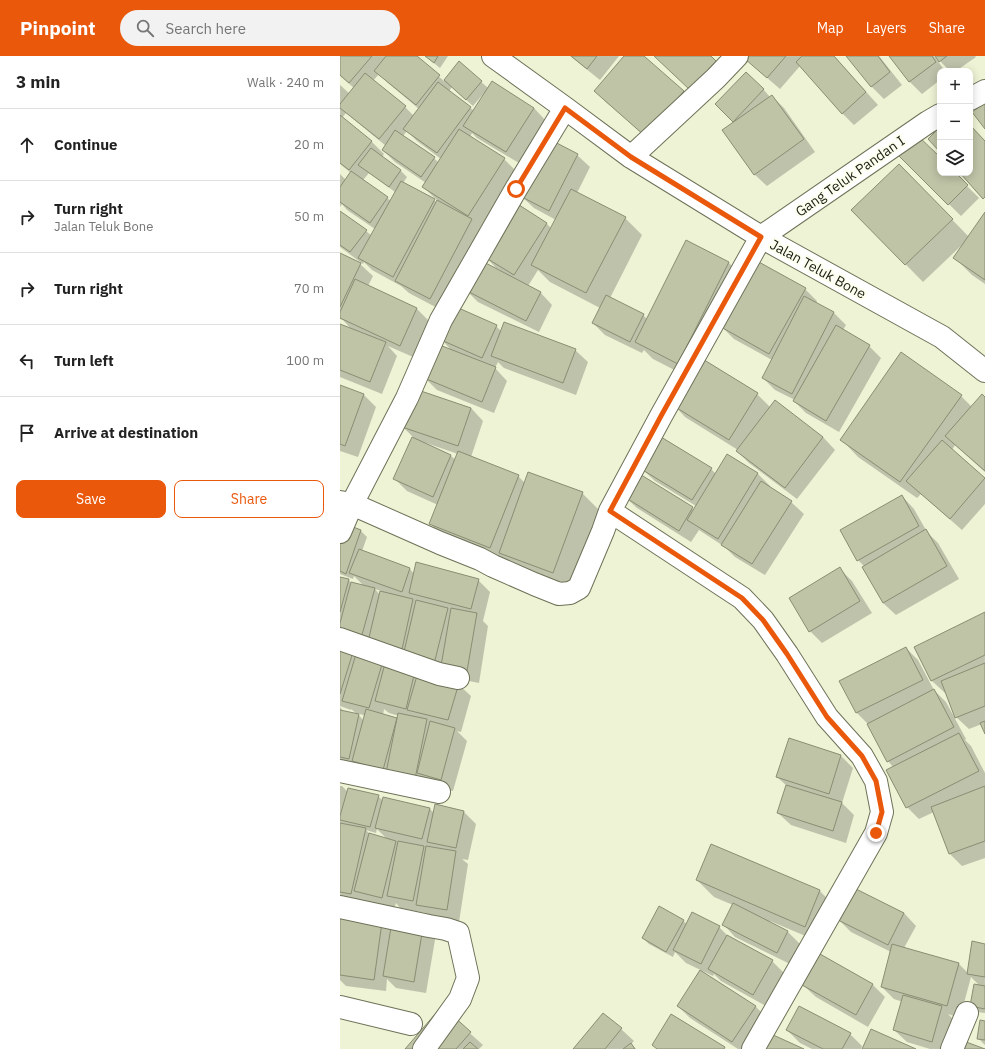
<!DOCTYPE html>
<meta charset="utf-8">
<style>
:root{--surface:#fff;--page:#f2f2f2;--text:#222;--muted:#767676;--line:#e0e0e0;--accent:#ea580c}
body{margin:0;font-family:"IBM Plex Sans",sans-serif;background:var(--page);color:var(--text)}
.controls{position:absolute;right:12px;top:12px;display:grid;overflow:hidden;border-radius:8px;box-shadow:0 2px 10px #0003}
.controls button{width:36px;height:36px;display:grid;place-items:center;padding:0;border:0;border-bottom:1px solid var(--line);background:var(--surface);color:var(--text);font:20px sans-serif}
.stop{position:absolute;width:12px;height:12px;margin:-9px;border:3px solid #ea580c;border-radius:50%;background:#fff}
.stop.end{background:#ea580c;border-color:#fff;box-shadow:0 1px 4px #0008}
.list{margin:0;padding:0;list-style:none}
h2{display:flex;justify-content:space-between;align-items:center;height:52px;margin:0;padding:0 16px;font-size:17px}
h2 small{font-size:13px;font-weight:400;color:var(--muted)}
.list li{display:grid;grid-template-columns:26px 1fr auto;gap:12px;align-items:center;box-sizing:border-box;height:72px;padding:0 16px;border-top:1px solid var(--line)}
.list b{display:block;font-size:15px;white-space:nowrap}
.list p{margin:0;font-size:13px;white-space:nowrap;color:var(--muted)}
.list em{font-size:13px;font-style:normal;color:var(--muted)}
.actions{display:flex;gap:8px;padding:12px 16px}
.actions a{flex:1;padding:9px 0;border:1px solid var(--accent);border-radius:8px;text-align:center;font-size:14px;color:var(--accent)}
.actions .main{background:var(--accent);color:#fff}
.icon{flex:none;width:22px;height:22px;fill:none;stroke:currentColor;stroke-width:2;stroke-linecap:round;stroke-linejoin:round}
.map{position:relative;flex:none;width:645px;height:993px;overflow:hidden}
header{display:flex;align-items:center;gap:24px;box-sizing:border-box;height:56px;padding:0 20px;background:var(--accent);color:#fff}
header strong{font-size:19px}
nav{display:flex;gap:22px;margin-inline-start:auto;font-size:14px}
.search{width:280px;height:36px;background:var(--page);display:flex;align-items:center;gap:10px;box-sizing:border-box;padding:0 14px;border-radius:22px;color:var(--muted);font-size:15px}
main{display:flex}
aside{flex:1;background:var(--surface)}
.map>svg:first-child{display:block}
</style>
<header>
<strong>Pinpoint</strong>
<div class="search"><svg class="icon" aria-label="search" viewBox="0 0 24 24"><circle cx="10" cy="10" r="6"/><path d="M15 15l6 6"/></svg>Search here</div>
<nav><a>Map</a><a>Layers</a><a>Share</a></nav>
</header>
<main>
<aside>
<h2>3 min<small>Walk · 240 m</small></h2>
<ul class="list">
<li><svg class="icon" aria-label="ahead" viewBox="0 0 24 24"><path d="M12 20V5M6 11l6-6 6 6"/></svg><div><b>Continue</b></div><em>20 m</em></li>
<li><svg class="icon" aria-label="right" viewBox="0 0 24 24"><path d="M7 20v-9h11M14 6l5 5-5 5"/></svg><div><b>Turn right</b><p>Jalan Teluk Bone</p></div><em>50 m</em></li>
<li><svg class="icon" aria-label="right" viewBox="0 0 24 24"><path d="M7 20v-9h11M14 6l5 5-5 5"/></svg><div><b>Turn right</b></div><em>70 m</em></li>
<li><svg class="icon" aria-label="left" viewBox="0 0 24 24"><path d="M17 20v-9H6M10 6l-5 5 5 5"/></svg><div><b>Turn left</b></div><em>100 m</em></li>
<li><svg class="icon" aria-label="arrive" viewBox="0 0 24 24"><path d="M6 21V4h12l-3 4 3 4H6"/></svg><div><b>Arrive at destination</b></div></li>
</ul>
<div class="actions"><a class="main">Save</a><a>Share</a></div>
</aside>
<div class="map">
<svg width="645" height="993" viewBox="0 0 645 993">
<rect width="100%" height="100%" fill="#eef3d5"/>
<path fill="#0003" fill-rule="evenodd" d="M0,0H45L46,2L48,0H75L104,25L119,6L148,32L194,52L206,65L179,107L137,82L132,77L130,81L164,103L176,115L140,172L144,176L103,255L69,237L61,230L32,214L24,206L23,208L0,191V156L26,175L32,180L35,173L7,154L2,148L0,151V118L6,124L11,117L0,108V29L10,38L14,32L0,20ZM39,18L48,27L79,53L74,60L65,51L33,25ZM112,31L133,50L144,37H145L134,55L109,35ZM6,57L46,90L43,94L55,106L86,127L83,131L98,145L97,147L94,144L63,127L67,121L61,115L42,101L44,98L32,86L2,62ZM67,75L77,85L101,103L99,107L94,102L63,80ZM29,117L55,136L51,145L23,124Z
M85,0H108L100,12Z
M230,0H279L260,24Z
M285,0H302L343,36L356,48L318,91L267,47L255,35Z
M409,0H494L538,49L514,69L502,57L460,10L440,33L419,15Z
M507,0H539L562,29L544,43L532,31Z
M551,0H594L605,15H600V24L582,38L569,25Z
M596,0H635L636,1L616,15H610L600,5Z
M423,33L430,41L432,40L444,52L475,96L427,130L414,118L395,66L377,48Z
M237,99L250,111L237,137L285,162L302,179L270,242L303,259L307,263L346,185L389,207L407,225L465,233L477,245L476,248L494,257L506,269L503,274L529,290L541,302L499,376L466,357L454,345L455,344L435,334L423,322L432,304L394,283L382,271L365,305L417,338L430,351L483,381L495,394L457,443L409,407L397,395L398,394L345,361L333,348L350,322L313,303L304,294L302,297L265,279L253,267L260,252L210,226L198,214L188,230L200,236L212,249L199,276L138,246L126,234L160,216V214L156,212L144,199L176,149L207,168L212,173L216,164L194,152L181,140Z
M559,99L600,103V117H614L639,142L621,160Z
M559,109L629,181L645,158V228L632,219L615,202L624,187L583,226L512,154Z
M0,198L20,208L33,220L28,230L77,253L89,265L73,301L48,290L57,300L42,338L0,321V269L12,274L3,264L0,263Z
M156,270L161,275L235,294L248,306L236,339L164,312L158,306L155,312L167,325L154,357L97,334L85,322L113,296L101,283Z
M0,330L24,339L36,351L18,401L0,395Z
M621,340L632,351L645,342V416L615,389L612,394L645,423V448L622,474L581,438L577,442L518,401L501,383Z
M131,352L143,365L131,401L178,420L185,427L242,437L259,454L230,533L108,486L91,468L98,449L67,435L54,422L76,384L63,371ZM86,387L118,398L116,404L111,400L85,388Z
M302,413H371L376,418H418L430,430L429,431L451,446L464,458L425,519L395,501L385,491L359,474L351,486L297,452L284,440L298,418L354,454L356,450L315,425Z
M562,440L574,453L587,476L598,487L619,523L556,559L543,547L524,510L518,504Z
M21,475L27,481L22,495L70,513L74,518L138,524L150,536L143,565L148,570L139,627L114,622L42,606L50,614L74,620L77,623L118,628L131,640L121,676L117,675L127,685L113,735L0,710V651L4,656L17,658L11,653V654L0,650V522L9,524L11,527L24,530L14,520L13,523L0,518V490ZM35,533L41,535L40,539ZM44,653L49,657L59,660L58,663L43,659ZM17,657L26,660L24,665Z
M500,513L512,525L532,557L482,587L470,575Z
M645,558V675L642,668L629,673L616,661L606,636L605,637L592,625L576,591Z
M566,592L578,604L594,634L606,646L626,683L625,684L631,690L645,717V802L622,810L610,798L594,756L579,763L567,751L553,711L548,705L528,668L517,657L501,625Z
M450,683L501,700L513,712L502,747L514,759L506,787L451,769L438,757L447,730L437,721Z
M0,730H2L8,736L38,740L43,745L90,753L94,757L124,756L136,768L128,804L122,803L128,808L119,866L90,861L86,857L60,852L56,847L54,854L27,847L25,845L23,850L0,845ZM37,773L48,784L31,779L26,774L36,777Z
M372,789L480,835L497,853L482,887L430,865L429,866L448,876L460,888L450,908L395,881L383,868L393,849L374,841L357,824Z
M515,833L564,857L576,870L564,892L619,908L628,917L645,889V957L637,956L631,949L641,931L631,921L620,962L608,958L614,964L605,993H590L567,986L554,974L563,946L554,943L542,931L551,896L511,876L499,864Z
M0,851L97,872L86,937L56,932L47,923L46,935L6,930L0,924Z
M343,865L347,868L379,871L390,882L432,905L444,917L426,950L381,925L374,918L373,920L346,907L335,896L333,901L309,888L303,882Z
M361,915L416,951L428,963L408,993H398L350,962L338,950Z
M532,928L545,941L528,971L476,941L463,929Z
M102,952L143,989L139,993H66Z
M263,958L281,973L294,985L291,988L296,993H235Z
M645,966V989L638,982Z
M447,974L510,978L522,990L521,993H472L460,987Z"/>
<path fill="#bfc4a7" stroke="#898e73" d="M0,0H32L9,27L0,19Z
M46,0H77L100,19L76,49L34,15Z
M85,0H98L94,7Z
M231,0H257L247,13Z
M284,0H304L344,35L305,80L254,35Z
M314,0H371L376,5L350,34Z
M408,0H446L427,22L405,3Z
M462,0H494L526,36L502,58L456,6Z
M506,0H538L550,16L531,31Z
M549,0H592L596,6L569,26Z
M595,0H607L599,6Z
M119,5L142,25L126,44L104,24Z
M406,16L424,33L393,66L375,48Z
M25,17L66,50L39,83L0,52V48Z
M152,25L194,52L166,96L123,70Z
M98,26L131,51L97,97L63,73Z
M432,39L464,83L414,119L382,74Z
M645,47V73L632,56Z
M0,59L32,85L9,114L0,107Z
M630,69L645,85V141L643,143L620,117H630Z
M600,71V96L588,83Z
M119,73L165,102L128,160L82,131Z
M55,74L95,101L81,121L42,94Z
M577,79L600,101V117H616L628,129L608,149L558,99Z
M209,83L238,98L209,155L180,140Z
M31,92L61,114L49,131L18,109Z
M559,108L613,163L565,209L511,154Z
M11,115L48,141L30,167L0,146V131Z
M61,125L95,143L53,221L18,202Z
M231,133L286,161L246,237L191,209Z
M97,144L132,163L90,243L55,225Z
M176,147L207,167L174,219L143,200Z
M0,155L27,174L10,196L0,189Z
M645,156V224L613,202Z
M346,184L389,206L338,308L295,286Z
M0,197L21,207L0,251Z
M140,204L201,236L186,265L125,234Z
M417,205L466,232L429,298L381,271Z
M15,223L77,252L60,290L0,262V256Z
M266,239L304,258L290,286L252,267Z
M464,240L494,256L452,338L422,322Z
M114,250L157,269L142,302L99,283Z
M164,266L236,293L223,327L151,300Z
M0,268L46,286L30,326L0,314Z
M496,269L530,289L486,365L453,345Z
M97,288L156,311L142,346L84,322Z
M561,296L622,339L560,426L500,384Z
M361,302L418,337L389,384L332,349Z
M0,329L24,338L5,390L0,388Z
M75,333L131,352L118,390L62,371Z
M642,338L645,341V415L605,380Z
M435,344L483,381L445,432L396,395Z
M72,381L111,399L93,441L53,423Z
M321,381L372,412L352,444L301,413Z
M602,384L645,422L610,463L566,425Z
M118,395L179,419L150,492L89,468Z
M387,398L418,417L378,483L347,464Z
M188,416L243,436L213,517L159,497Z
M298,417L353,451L339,475L283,440Z
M421,425L452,445L412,508L381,489Z
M562,439L579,470L517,505L500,474Z
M8,469L21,474L6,518L0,515V487Z
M586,473L607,510L543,547L522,511Z
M19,493L70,512L62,536L9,517Z
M76,506L139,523L131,553L69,537Z
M500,511L520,545L469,576L449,542Z
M0,521L9,523L0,556Z
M11,526L35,532L20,586L0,581V567Z
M40,535L73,543L61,598L27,590Z
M76,544L108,552L94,608L63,600Z
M111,552L137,557L127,615L101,610Z
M645,556V599L591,625L574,591Z
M0,588L14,593L0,638Z
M566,591L583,624L516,657L499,625Z
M16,598L43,605L29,652L2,645Z
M645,607V650L615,662L601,625Z
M44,611L74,619L66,653L35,645Z
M78,616L119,627L108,664L67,654Z
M594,633L614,671L547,706L527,668Z
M26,653L57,662L43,714L12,705Z
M0,654L19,658L9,703L0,701Z
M58,657L87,663L75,723L46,717Z
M90,665L115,672L101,724L77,717Z
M645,665V678L640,667Z
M619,677L639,715L566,752L546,714Z
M449,682L501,699L489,738L436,721Z
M446,729L502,746L493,775L437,757Z
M645,730V785L609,798L591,751Z
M8,732L39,739L30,771L0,764V760Z
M43,741L90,752L82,783L35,772Z
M95,748L124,755L116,792L87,786Z
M0,767L26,772L11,838L0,836Z
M29,777L56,785L42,842L14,835Z
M58,785L84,790L73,845L47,840Z
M371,788L480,834L465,871L356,824Z
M86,790L116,795L107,854L76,849Z
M514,832L564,857L548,889L498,864Z
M393,847L448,875L437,897L382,869Z
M319,850L344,864L326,896L302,882Z
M2,853L43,859L34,924L0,919V865Z
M54,853L85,859L74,926L43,920Z
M352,856L380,870L361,908L333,894Z
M387,879L433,904L413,939L368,913Z
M632,885L645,888V921L627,918Z
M552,888L619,907L607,950L541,931Z
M480,898L533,928L516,959L462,929Z
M360,914L416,950L392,986L337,950Z
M634,928L645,930V953L630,950Z
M563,939L602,950L592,986L553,974Z
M102,950L131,976L116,993H65Z
M459,950L511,977L502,993H483L446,974Z
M263,957L282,972L265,993H233Z
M331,958L385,991L384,993H317L312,989Z
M640,964L645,965V984L637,983Z
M531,973L576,993H522Z
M431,978L464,993H424Z
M621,984L645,993H618Z
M130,986L138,993H123Z
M291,987L295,993H283Z"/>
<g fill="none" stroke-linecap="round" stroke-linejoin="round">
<g stroke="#6e7258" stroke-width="24">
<path id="minor" d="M153,0L225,52L291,101L421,181L602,281L645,315
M630,43L645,35
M291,101L376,22L397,0
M0,446L12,448L67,342L101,264L176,133L225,52
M270,455L402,542L423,564L447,598L487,661L522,700L536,725L542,756L536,777L413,993
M0,476L12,448L100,487L140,503L153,510L194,528L219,538L230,537L239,532L263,475L270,455L321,360L421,181L588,66L600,59
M0,583L99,618L118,622
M0,715L99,736
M0,851L89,870L106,873L118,877L128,922L120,943L84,993
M0,951L71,968
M612,993L627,957"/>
</g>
<use href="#minor" stroke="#fff" stroke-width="22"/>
</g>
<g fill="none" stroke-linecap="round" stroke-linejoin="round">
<path stroke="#ea580c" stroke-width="5" d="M176,133L225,52L291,101L421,181L321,360L270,455L402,542L423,564L447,598L487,661L522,700L536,725L542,756L536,777"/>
</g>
<g text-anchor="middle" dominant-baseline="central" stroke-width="4" stroke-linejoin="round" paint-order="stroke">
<g font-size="14" fill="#1d1e14" stroke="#fcffed">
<text transform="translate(510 120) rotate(-35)">Gang Teluk Pandan I</text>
<text transform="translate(478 213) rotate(29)">Jalan Teluk Bone</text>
</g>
</g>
</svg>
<div class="controls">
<button>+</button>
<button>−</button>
<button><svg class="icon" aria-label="layers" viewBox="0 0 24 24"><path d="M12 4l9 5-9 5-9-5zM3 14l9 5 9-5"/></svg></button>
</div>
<div class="stop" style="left:176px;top:133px"></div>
<div class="stop end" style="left:536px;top:777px"></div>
</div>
</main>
